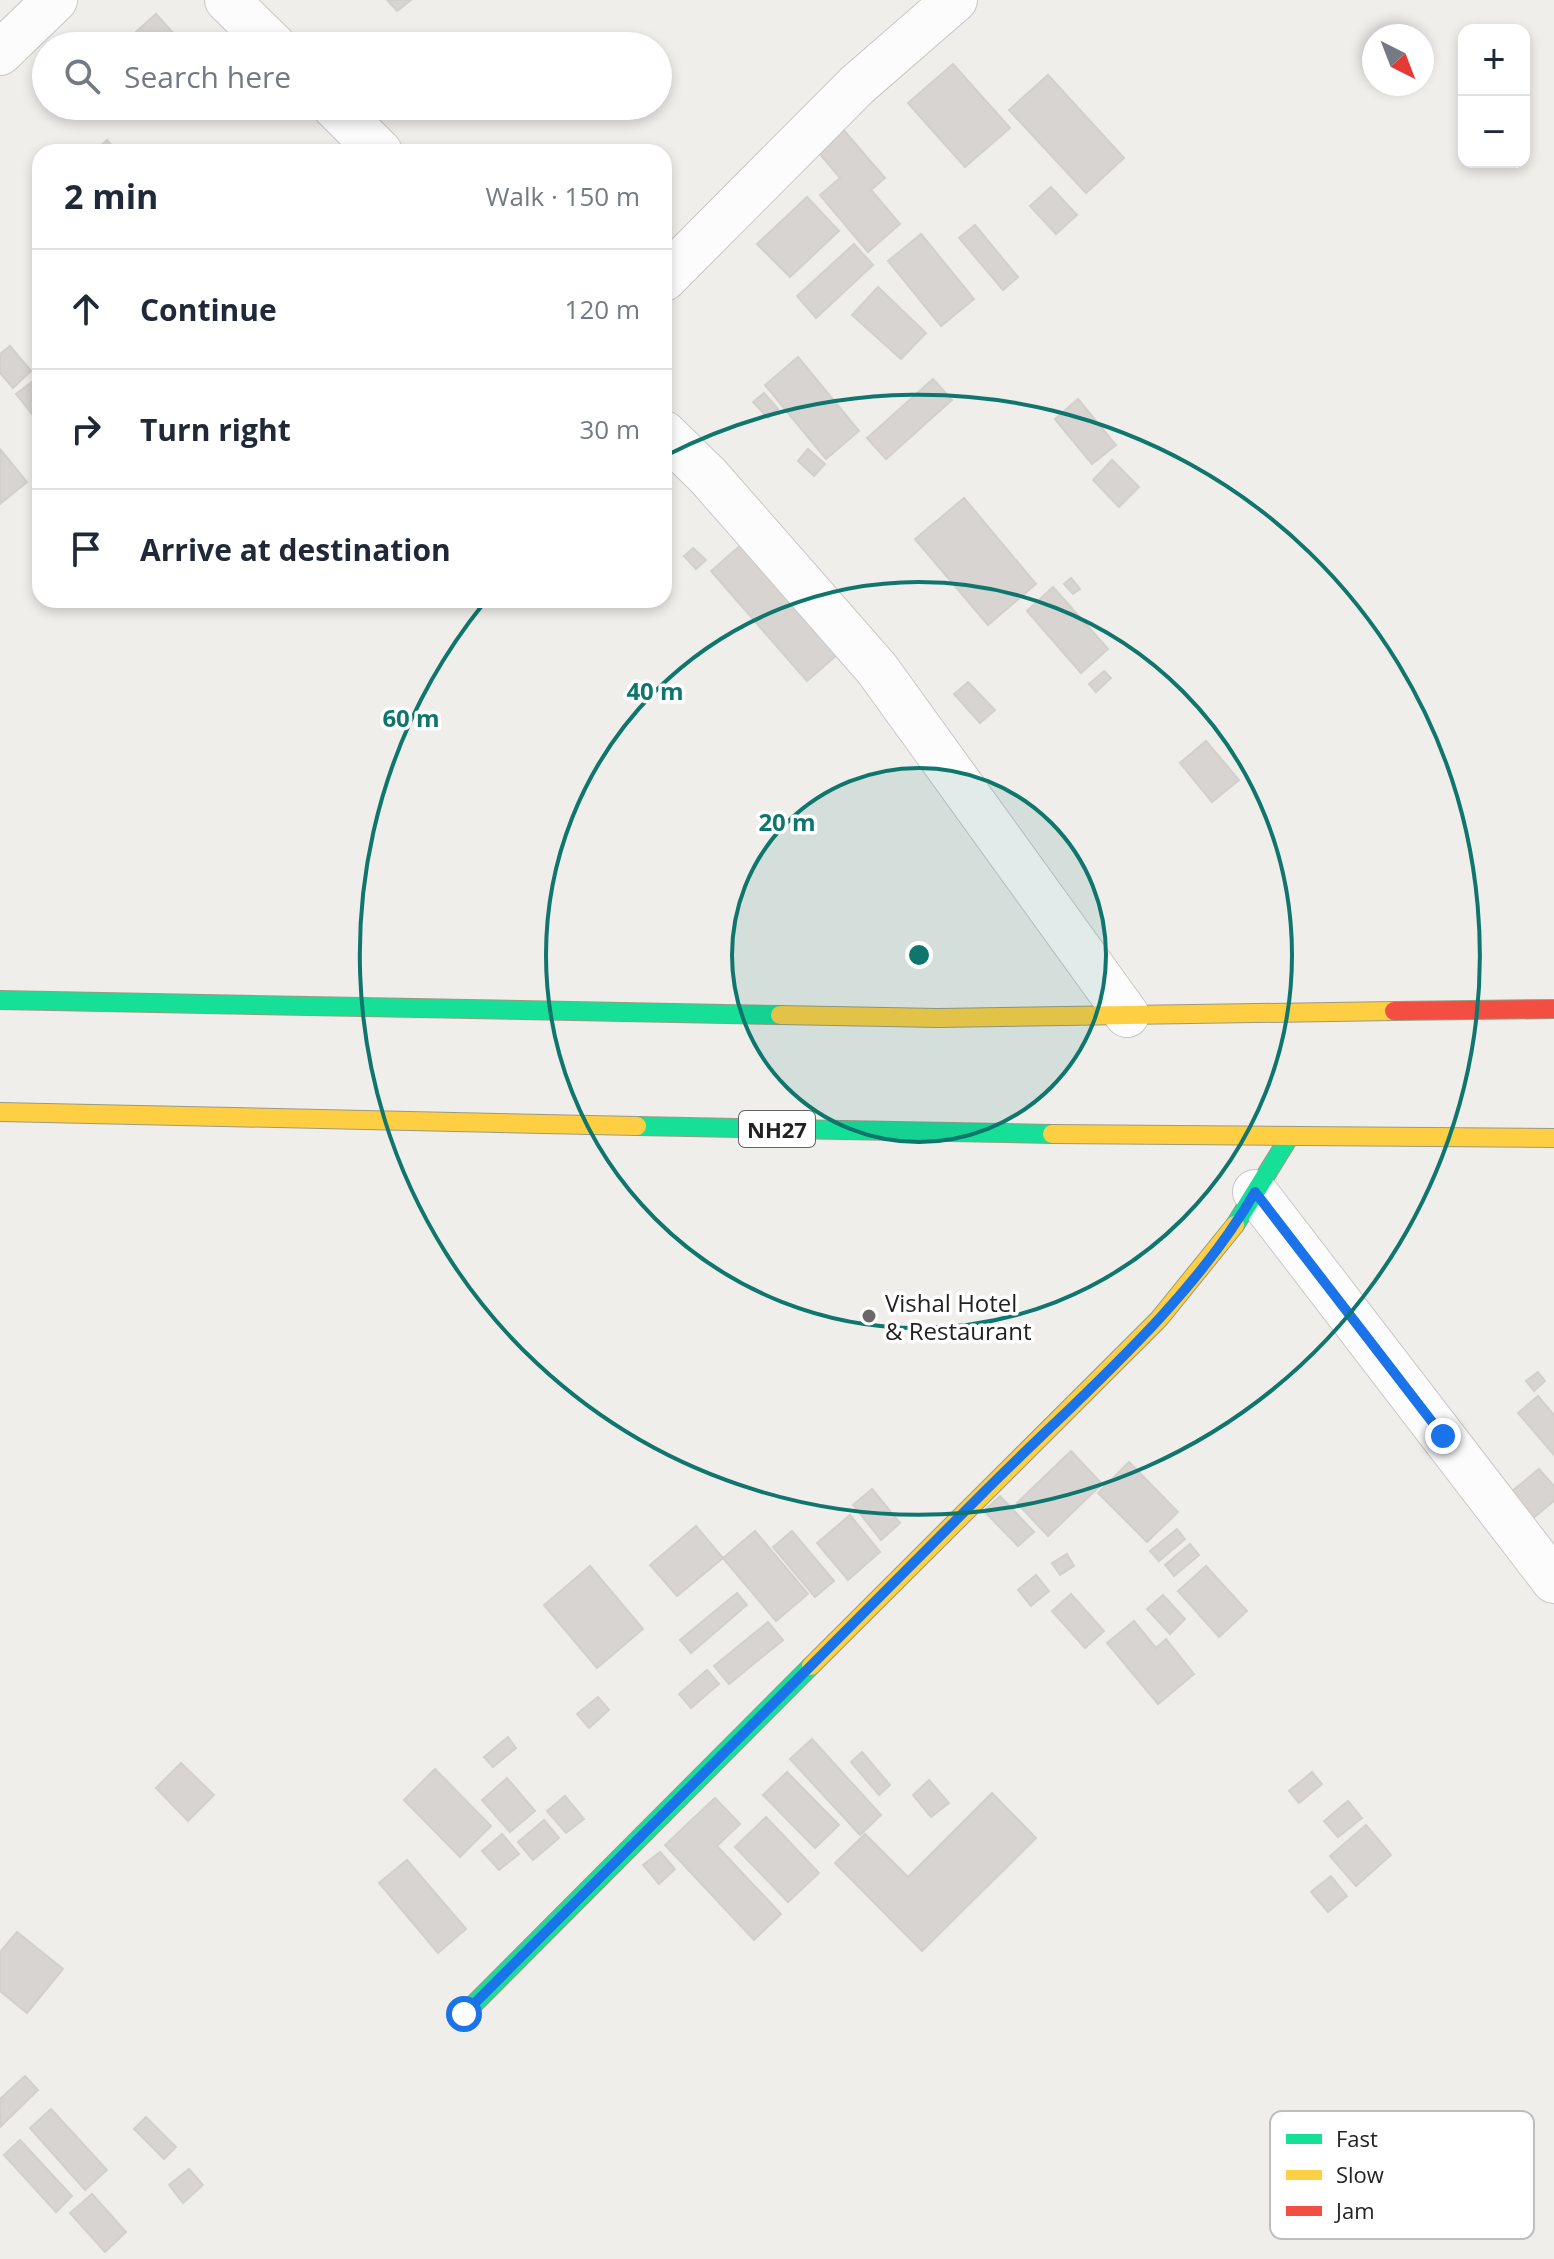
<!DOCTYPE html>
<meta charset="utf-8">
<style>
:root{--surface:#fff;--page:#f2f2f3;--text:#1f2937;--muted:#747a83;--line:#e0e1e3}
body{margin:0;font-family:"Open Sans",sans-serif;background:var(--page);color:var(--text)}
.controls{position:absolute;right:24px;top:24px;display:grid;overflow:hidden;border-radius:16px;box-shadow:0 4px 12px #0003}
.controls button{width:72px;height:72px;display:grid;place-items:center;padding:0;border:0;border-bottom:2px solid var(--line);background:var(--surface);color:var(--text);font:40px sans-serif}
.compass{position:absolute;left:1362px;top:24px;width:72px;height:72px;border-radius:50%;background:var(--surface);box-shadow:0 4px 12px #0003;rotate:138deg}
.stop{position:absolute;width:24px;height:24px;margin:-18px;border:6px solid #1a73e8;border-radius:50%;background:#fff}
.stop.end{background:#1a73e8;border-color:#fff;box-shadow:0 2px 8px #0008}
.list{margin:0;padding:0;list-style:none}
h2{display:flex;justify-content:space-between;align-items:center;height:104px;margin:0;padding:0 32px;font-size:34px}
h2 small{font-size:26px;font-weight:400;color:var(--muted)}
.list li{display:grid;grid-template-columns:52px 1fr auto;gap:24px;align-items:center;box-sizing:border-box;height:120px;padding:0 32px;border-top:2px solid var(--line)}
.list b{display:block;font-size:30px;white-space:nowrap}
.list em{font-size:26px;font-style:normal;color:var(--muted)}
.icon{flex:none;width:44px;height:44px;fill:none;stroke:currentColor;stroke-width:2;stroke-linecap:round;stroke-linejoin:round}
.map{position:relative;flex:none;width:1554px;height:2259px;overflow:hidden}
.search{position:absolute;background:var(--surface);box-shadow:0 4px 12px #0003;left:32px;top:32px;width:640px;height:88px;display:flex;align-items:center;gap:20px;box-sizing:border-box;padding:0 28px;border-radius:44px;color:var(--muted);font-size:30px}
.panel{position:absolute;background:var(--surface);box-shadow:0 4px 12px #0003;left:32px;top:144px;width:640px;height:464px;border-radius:24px}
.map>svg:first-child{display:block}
</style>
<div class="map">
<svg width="1554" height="2259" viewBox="0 0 1554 2259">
<rect width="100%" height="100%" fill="#f0eeeb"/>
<path fill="#d7d4d2" stroke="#d3d0cc" stroke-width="2" d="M387,0H411L397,11Z
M156,14L174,34L161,46H120Z
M953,64L1010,128L965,167L908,103Z
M1048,75L1124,158L1086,193L1009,110Z
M840,126L885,178L871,190L900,224L868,252L820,195L840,178L815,148Z
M107,140L117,152H94Z
M1051,187L1077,215L1056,234L1030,206Z
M807,197L839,231L790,277L757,244Z
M975,225L1018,277L1003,290L959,238Z
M921,234L974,299L941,326L888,261Z
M854,244L873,265L816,318L797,296Z
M878,287L926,333L901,359L852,315Z
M10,346L31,371L13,388L0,373V354Z
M798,357L859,431L826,459L765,385Z
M40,376V424L16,394Z
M933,379L952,400L886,459L867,438Z
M764,393L778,409L768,418L753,402Z
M1078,399L1116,445L1092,464L1055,419Z
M0,449L27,482L0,504Z
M808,449L825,464L814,476L798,461Z
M1112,460L1139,487L1119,507L1093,480Z
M964,498L1036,584L988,625L915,539Z
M749,538L845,648L807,681L711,571Z
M693,548L706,560L696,569L684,556Z
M1071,578L1080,589L1073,594L1064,584Z
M1053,587L1108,649L1081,673L1027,611Z
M1104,671L1111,678L1096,692L1089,684Z
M968,682L995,710L980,723L954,694Z
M1206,741L1239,780L1212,802L1180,763Z
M1538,1372L1545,1381L1534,1391L1526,1381Z
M1538,1396L1554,1415V1455L1518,1413Z
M1071,1451L1102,1484L1048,1536L1017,1503Z
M1129,1462L1178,1512L1147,1542L1098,1493Z
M1539,1469L1554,1486V1501L1533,1518L1511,1492Z
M872,1489L900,1523L881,1540L853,1505Z
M1000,1496L1034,1532L1018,1546L984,1511Z
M850,1515L880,1552L848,1580L817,1543Z
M696,1526L723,1558L677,1596L650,1565Z
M1177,1529L1185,1539L1159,1561L1150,1551Z
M755,1531L808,1594L776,1621L723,1558Z
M792,1531L834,1581L815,1597L773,1547Z
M1190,1544L1199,1555L1174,1576L1165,1565Z
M1067,1554L1074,1566L1060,1575L1052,1563Z
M590,1566L643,1629L597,1668L544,1605Z
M1206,1566L1247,1611L1219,1637L1178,1591Z
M1036,1575L1049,1591L1031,1606L1018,1590Z
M737,1593L747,1605L691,1653L680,1640Z
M1071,1594L1104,1631L1085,1648L1052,1611Z
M1163,1595L1185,1619L1170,1634L1147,1609Z
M1134,1621L1156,1648L1166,1639L1194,1674L1158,1704L1107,1643Z
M768,1622L783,1640L729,1684L714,1666Z
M707,1670L719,1684L691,1708L679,1694Z
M598,1697L609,1710L589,1728L577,1714Z
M508,1737L516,1748L493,1767L484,1757Z
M812,1739L881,1815L860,1835L790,1759Z
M862,1752L890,1785L879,1795L851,1762Z
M181,1763L214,1795L188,1821L156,1788Z
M435,1769L491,1826L460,1857L404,1800Z
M787,1772L839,1825L815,1848L763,1795Z
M1312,1772L1322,1784L1299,1803L1289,1791Z
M507,1778L535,1811L510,1832L482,1800Z
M929,1780L949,1803L931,1817L913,1795Z
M992,1793L1036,1838L922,1951L835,1863L865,1834L908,1877Z
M565,1796L584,1819L566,1833L547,1811Z
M715,1798L740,1824L717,1846L781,1914L754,1940L665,1845Z
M1348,1801L1362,1818L1338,1837L1324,1821Z
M766,1817L819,1873L788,1902L735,1847Z
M544,1820L559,1838L533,1860L518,1842Z
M1366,1825L1391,1855L1356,1886L1330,1856Z
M502,1834L519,1854L499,1870L482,1851Z
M660,1852L675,1869L659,1884L643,1865Z
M407,1860L466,1929L438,1953L379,1883Z
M1331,1876L1347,1896L1328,1912L1311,1892Z
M17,1932L63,1969L27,2013L0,1991V1952Z
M25,2076L38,2090L0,2127V2099Z
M51,2109L107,2170L85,2190L30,2128Z
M146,2117L176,2147L164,2159L134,2129Z
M20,2140L72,2196L56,2212L4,2155Z
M189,2169L203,2185L183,2203L169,2185Z
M92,2194L126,2232L105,2252L70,2213Z"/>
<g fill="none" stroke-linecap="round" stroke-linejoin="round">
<g stroke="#c9c8c7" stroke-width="46">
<path id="street" d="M227,0L274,46
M0,53L55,0
M334,106L380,152
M664,279L857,85L955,0
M664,433L708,476L877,669L1127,1015
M1255,1192L1554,1581"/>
</g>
<g stroke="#999a82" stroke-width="20">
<path id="fast" d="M0,1000L780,1015
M637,1126L1052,1134
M1235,1225L1290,1136
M464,2014L811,1666"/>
</g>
<g stroke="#999a82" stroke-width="20">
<path id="slow" d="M780,1015L938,1018L1394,1011
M0,1112L637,1126
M1052,1134L1554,1138
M811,1666L1159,1319L1235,1225"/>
</g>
<g stroke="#999a82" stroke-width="20">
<path id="jam" d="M1394,1011L1554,1009"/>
</g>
<use href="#street" stroke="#fdfcfc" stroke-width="44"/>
<use href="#fast" stroke="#16e098" stroke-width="18"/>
<use href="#slow" stroke="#ffcf43" stroke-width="18"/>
<use href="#jam" stroke="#f24e42" stroke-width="18"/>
</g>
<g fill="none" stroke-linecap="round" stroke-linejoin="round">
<path stroke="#1a73e8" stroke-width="10" d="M464,2014C636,1841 808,1669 980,1496C1073,1402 1189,1307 1255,1192L1443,1436"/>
</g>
<circle cx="919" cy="955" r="187" fill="#0f766e" fill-opacity=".12"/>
<g fill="none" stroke="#0f766e" stroke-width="4">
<circle cx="919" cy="955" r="187"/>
<circle cx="919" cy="955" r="373"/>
<path d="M665 456A560 560 0 1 1 484 603"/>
</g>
<circle fill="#6a6968" stroke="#fff" stroke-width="3" cx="869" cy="1316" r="8"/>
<g text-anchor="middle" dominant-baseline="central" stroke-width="7" stroke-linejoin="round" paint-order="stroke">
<rect fill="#fff" stroke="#646464" stroke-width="2" x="739" y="1111" width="76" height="36" rx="6"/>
<g font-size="22" font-weight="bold" fill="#222">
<text x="777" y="1129">NH27</text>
</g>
<g font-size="24" fill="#222" stroke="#fff" text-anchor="start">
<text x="885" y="1302">Vishal Hotel<tspan x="885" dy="28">&amp; Restaurant</tspan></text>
</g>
</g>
<rect x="1270" y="2111" width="264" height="128" rx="12" fill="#fff" stroke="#bdbdbd" stroke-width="2"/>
<rect x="1286" y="2134" width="36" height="10" fill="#16e098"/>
<rect x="1286" y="2170" width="36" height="10" fill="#ffcf43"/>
<rect x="1286" y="2206" width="36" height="10" fill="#f24e42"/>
<g font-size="22" fill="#222">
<text x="1336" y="2147">Fast</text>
<text x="1336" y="2183">Slow</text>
<text x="1336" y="2219">Jam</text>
</g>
<circle cx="919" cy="955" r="12" fill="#0f766e" stroke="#fff" stroke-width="4"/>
<g font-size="24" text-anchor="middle" font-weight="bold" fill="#0f766e" stroke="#fff" stroke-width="7" stroke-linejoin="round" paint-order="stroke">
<text x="655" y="700">40 m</text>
<text x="411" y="727">60 m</text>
<text x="787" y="831">20 m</text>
</g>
</svg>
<div class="controls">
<button>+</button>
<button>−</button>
</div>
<svg class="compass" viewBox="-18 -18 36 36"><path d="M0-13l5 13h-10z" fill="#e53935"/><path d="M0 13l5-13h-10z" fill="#747a83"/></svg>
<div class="stop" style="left:464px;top:2014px"></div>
<div class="stop end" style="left:1443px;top:1436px"></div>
<div class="search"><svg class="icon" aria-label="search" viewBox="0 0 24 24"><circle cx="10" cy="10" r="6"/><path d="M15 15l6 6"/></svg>Search here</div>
<section class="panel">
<h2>2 min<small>Walk · 150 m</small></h2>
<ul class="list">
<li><svg class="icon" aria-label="ahead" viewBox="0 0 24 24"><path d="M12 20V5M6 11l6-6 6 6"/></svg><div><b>Continue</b></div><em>120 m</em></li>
<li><svg class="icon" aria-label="right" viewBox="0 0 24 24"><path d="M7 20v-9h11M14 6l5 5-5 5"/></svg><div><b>Turn right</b></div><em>30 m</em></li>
<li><svg class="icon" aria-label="arrive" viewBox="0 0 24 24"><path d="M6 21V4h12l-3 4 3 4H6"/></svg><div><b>Arrive at destination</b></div></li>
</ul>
</section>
</div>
